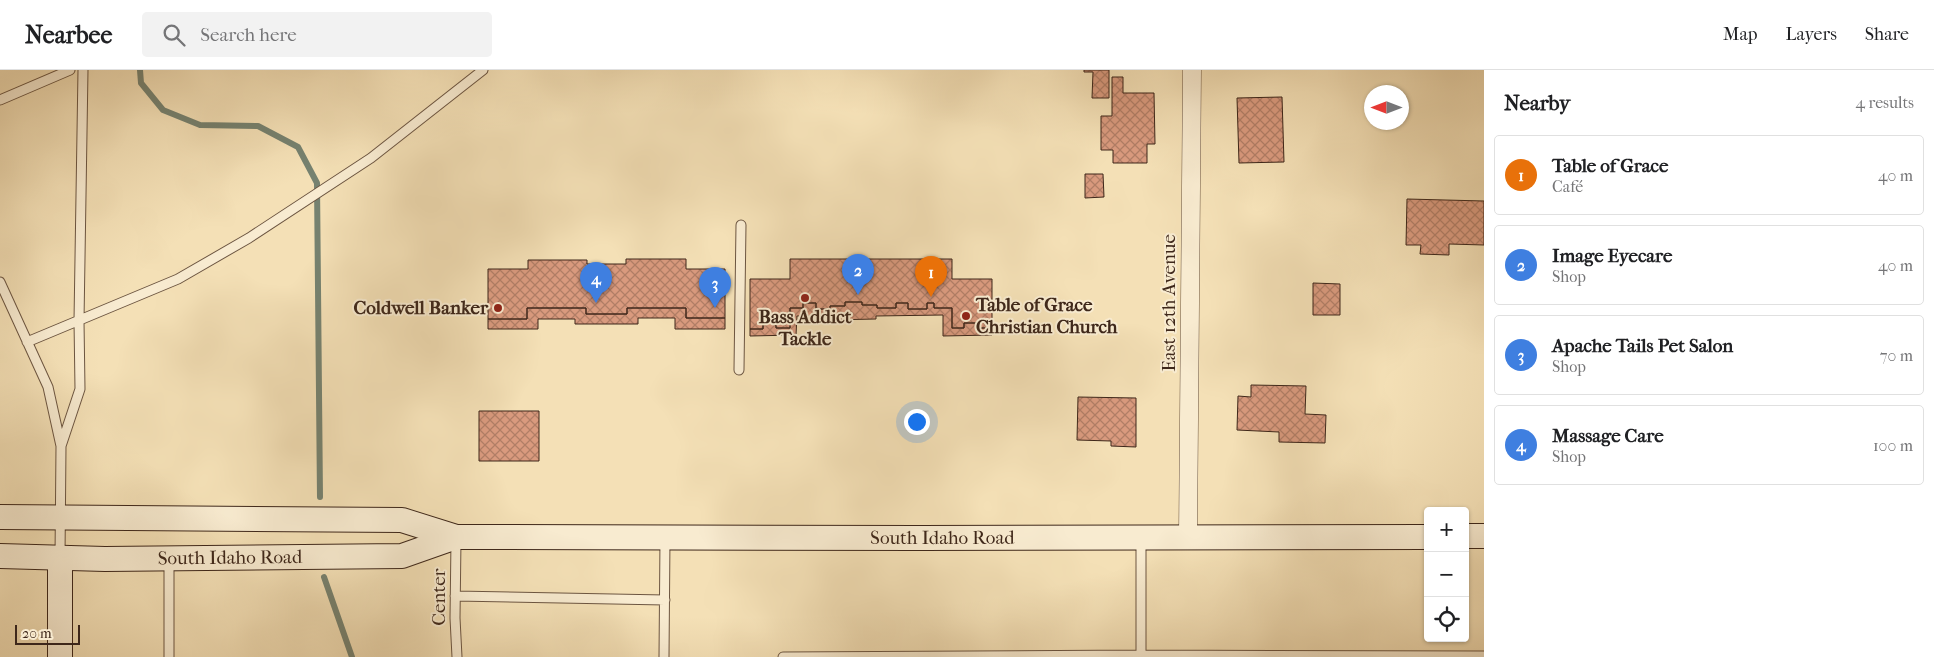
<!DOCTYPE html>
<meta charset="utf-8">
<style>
:root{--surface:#fff;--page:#f2f2f2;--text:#202124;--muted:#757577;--line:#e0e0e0;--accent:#db2777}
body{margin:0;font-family:"IM FELL French Canon",serif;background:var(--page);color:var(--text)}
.controls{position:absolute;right:15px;bottom:15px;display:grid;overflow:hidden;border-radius:5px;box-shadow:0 1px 4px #0004}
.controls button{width:45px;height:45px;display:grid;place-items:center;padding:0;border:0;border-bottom:1px solid var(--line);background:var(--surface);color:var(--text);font:25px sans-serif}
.compass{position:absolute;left:1364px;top:15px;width:45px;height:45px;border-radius:50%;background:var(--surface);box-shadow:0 1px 4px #0004;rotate:270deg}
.scale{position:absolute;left:15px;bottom:12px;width:65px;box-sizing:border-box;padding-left:5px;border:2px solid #3e271a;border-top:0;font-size:14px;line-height:18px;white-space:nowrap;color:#3e271a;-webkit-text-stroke:4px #f8ebd0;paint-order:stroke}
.you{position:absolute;left:916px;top:351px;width:18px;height:18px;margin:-12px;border:4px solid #fff;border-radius:50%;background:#1a73e8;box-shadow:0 0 0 8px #1a73e833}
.badge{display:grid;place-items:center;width:32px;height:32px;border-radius:50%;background:var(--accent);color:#fff;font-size:16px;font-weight:700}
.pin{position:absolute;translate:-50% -41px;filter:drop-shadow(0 1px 2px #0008)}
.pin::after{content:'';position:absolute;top:26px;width:18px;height:15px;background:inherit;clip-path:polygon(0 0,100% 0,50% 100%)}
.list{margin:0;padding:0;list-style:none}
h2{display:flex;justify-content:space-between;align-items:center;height:65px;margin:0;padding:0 20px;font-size:21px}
h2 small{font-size:16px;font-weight:400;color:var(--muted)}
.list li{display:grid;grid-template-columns:32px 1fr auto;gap:15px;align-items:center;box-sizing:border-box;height:80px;margin:0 10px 10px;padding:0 10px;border:1px solid var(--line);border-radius:5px}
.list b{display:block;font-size:19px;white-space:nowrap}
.list p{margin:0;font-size:16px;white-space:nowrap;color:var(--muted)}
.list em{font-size:16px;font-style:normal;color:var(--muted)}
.icon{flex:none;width:28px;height:28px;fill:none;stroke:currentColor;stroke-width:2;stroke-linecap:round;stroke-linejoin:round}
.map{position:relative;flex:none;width:1484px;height:587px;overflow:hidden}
header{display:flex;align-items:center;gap:30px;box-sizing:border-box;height:70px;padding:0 25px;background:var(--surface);border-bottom:1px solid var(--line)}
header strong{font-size:24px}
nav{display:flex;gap:28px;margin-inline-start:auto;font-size:18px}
.search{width:350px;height:45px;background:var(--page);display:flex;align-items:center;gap:12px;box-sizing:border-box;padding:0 18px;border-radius:5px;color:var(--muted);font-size:19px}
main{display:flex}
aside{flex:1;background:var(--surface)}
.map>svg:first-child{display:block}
</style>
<header>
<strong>Nearbee</strong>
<div class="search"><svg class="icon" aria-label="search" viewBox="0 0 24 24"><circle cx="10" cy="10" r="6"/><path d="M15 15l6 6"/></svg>Search here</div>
<nav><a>Map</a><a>Layers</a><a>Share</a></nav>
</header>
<main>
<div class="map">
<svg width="1484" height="587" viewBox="0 0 1484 587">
<defs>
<pattern id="building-cross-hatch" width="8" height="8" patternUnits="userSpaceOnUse" patternTransform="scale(1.25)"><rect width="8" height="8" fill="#d99a7e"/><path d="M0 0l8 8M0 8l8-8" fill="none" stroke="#b17e66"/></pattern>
</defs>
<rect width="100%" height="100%" fill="#f4e0b6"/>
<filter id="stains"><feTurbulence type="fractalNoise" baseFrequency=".004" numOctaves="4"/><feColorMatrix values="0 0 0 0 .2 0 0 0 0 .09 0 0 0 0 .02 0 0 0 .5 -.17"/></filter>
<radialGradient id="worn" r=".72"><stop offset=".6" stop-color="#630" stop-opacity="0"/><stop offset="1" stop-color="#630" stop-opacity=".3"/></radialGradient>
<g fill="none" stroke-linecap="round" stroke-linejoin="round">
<path stroke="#768270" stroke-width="6" d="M140,0L141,13L163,40L200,55L258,56L298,77L317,113L320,427
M324,507L352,587"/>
</g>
<path fill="url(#building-cross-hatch)" stroke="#3e271a" d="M1084,0H1109V28H1092L1093,2H1084Z
M1112,7H1123V23H1154L1155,74H1147V93H1113V80H1101V46H1112Z
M1282,27L1284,92L1239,93L1237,28Z
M1085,104H1103L1104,127L1085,128Z
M1407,129L1484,131V175L1449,174V185L1420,184L1421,175H1406Z
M626,189H686V199H725V248H686V238H627V244H586V238H527V249H488V199H528V190H587V194H626Z
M790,189H952V209H992V258H978V253H964V258H952V238H934V233H927V239H908V233H896V238H877V235H862V232H845V236H830V239H816V233H803V238H790V258H776V253H763V259H750V209H790Z
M1313,213L1340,214V245H1313Z
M845,232H862V235H877V238H896V233H908V239H927V233H934V238H952V258H964V253H978V258H992V265L943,266V245L876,246V249L829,250L828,246H797L796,265L750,266V259H763V253H776V258H790V238H803V233H816V239H830V236H845Z
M527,238H586V244H627V238H686V248H725V259H675V248H638V254H575V249H538V259H488V249H527Z
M1251,315L1306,316L1305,344L1326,345L1325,373L1279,372V362L1237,360L1238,326L1251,327Z
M1078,327L1136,328V377L1111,376V371L1077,370Z
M479,341H539V391H479Z"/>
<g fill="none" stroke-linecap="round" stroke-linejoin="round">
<g stroke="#6c5541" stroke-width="11">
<path id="lane" d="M0,30L70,0
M0,212L48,317L61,376L60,487
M27,272L178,209L249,168L371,88L483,0
M739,300L741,155
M61,376L80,319L79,251L83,0
M1141,468V587
M456,470L455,548L457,587
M169,490V587
M455,526L665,530
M664,587L665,468
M783,587L1141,585L1484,586"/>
</g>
<g stroke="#6c5541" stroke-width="19">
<path id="street" d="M1188,467L1192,0"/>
</g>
<g stroke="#3e271a" stroke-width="26">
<g id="secondary">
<path id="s1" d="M0,447L402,450L456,467L920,468L1428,467"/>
<path d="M1465,466H1484"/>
<path id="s2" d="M0,486L105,489L402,486L456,467"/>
<path d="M60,487V587"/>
</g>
</g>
<use href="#lane" stroke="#f8ebd0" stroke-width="9"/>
<use href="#street" stroke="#f8ebd0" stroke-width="18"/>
<use href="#secondary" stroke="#f8ebd0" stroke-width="24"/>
</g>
<g fill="#8f2418" stroke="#f8ebd0" stroke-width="2">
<circle cx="805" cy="228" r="5"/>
<circle cx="498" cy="238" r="5"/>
<circle cx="966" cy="246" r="5"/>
</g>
<g text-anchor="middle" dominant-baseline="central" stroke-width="4" stroke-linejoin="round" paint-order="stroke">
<g font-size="19" fill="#3e271a" stroke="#f8ebd0">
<text transform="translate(1169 233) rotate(-90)">East 12th Avenue</text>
<text stroke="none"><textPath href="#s1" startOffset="945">South Idaho Road</textPath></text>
<text stroke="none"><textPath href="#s2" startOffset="230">South Idaho Road</textPath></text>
<text transform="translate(439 527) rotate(-90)">Center</text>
</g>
<g font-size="19" font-weight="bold" fill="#3e271a" stroke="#f8ebd0" text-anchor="start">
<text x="976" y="235">Table of Grace<tspan x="976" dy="22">Christian Church</tspan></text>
<text x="488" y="238" text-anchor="end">Coldwell Banker</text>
<text x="805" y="247" text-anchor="middle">Bass Addict<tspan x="805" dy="22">Tackle</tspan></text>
</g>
</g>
<rect width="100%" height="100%" filter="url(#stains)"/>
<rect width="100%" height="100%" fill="url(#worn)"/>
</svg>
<div class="controls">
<button>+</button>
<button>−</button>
<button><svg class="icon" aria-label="locate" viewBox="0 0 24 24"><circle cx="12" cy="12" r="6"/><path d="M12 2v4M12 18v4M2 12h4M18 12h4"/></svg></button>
</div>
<svg class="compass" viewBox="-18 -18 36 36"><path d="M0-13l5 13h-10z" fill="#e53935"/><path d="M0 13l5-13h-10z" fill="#757577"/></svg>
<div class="scale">20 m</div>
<div class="you"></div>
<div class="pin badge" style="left:931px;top:227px;background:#e8710a">1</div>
<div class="pin badge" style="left:858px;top:225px;background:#3f7fe0">2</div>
<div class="pin badge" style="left:715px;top:238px;background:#3f7fe0">3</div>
<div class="pin badge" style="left:596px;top:233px;background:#3f7fe0">4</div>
</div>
<aside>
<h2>Nearby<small>4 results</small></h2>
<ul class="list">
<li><span class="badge" style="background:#e8710a">1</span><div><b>Table of Grace</b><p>Café</p></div><em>40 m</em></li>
<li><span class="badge" style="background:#3f7fe0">2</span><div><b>Image Eyecare</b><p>Shop</p></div><em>40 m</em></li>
<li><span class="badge" style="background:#3f7fe0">3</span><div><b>Apache Tails Pet Salon</b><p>Shop</p></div><em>70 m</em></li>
<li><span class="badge" style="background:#3f7fe0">4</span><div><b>Massage Care</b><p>Shop</p></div><em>100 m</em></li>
</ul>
</aside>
</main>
